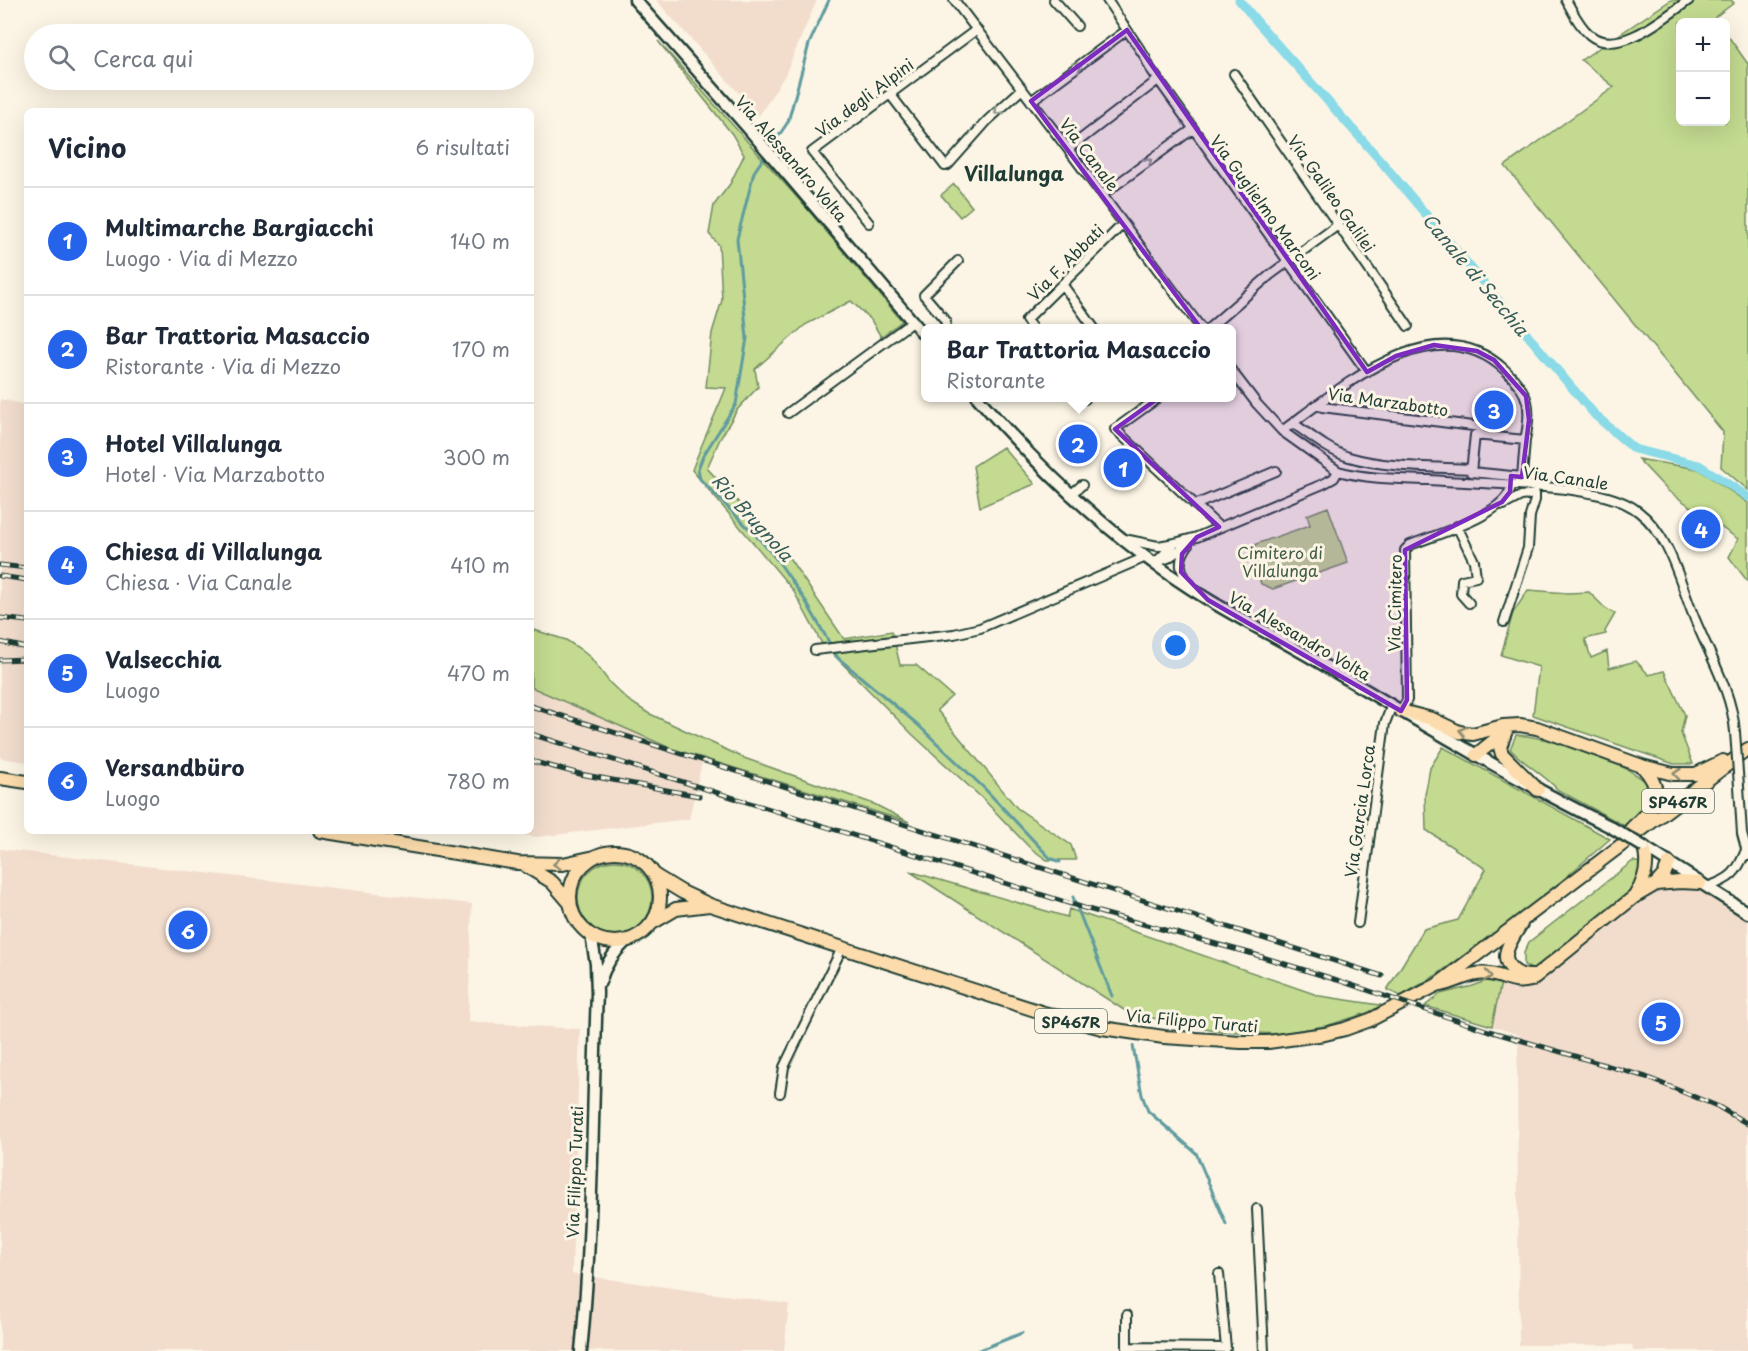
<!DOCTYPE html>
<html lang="it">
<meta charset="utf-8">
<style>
:root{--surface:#fff;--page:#f6f6f7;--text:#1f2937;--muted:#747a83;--line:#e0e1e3;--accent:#2563eb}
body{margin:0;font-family:"Playpen Sans",sans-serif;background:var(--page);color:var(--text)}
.controls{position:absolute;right:18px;top:18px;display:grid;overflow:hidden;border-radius:9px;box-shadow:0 6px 24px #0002}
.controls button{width:54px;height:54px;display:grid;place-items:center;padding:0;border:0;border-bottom:2px solid var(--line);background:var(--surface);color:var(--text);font:30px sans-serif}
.you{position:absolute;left:1176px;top:646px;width:21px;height:21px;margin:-15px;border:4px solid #fff;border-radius:50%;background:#1a73e8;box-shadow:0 0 0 9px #1a73e833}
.badge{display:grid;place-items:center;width:39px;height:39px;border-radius:50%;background:var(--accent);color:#fff;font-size:20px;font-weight:700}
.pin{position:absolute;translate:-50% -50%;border:3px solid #fff;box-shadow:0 2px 6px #0006}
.popup{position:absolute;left:921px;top:324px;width:315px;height:78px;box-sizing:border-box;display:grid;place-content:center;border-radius:9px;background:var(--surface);filter:drop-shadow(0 2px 4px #0005);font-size:20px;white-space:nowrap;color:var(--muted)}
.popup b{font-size:22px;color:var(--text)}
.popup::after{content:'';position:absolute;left:50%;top:100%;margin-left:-12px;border:12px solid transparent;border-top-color:var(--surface)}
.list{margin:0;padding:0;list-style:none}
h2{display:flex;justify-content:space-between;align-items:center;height:78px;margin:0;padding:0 24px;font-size:26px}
h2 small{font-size:20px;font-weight:400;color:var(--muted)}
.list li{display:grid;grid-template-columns:39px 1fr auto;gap:18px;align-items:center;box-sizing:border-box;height:108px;padding:0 24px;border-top:2px solid var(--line)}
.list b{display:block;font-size:22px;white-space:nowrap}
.list p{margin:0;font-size:20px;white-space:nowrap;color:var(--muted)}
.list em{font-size:20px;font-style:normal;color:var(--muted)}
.icon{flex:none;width:33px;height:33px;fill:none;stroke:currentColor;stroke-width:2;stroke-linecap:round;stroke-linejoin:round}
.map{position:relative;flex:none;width:1748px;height:1351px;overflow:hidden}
.search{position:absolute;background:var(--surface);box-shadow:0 6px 24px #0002;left:24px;top:24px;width:510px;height:66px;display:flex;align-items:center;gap:15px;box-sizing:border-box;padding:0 21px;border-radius:33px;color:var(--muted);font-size:22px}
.panel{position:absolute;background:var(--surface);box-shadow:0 6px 24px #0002;left:24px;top:108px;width:510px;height:726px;border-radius:9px}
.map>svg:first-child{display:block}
</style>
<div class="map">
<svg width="1748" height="1351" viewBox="0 0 1748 1351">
<rect width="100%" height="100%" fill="#fcf5e5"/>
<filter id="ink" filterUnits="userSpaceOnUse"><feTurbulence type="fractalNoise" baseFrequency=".0167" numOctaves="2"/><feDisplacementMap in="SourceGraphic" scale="12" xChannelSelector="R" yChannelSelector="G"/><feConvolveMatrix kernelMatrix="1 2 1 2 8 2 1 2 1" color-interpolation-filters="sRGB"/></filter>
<g filter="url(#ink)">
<path fill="#f2ddcd" d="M656,0H817L785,75L759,116Z
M0,399L27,405V762L0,758Z
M531,687L702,762L689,819L537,837L487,831H531Z
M0,849L472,904L468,1022L580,1029L572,1274L789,1304L784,1351H0Z
M1658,887H1694L1717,899L1748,920V1351H1633L1632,1345H1519L1517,1068L1519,1035L1492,1026L1500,987L1501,982L1533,985L1637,900Z"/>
<path fill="#c3da90" stroke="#718c62" stroke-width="1.5" d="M1671,0H1731L1734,3L1715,17L1718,22H1680V122H1726V33L1748,64V490L1721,467L1723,432L1505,166L1614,87L1581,60Z
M658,41L809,211L902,321L881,337L871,320L851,301L805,325L755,369L758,387L737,410L720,439L707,468L790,559L844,639L892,631L900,665H916L952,696L937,710L1017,808L1071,845L1076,860H1047L1029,847L984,800L913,735L821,642L793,590L692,470C702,442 715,416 726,388L706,387L712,333L722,300L719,245L709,234L714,205L730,184L744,155L732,134Z
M954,184L972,207L960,217L941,195Z
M1003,447L1035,484L980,507L973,466Z
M1638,459L1698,469L1748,503V582L1729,557L1738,539L1668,491Z
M1328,507L1348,563L1273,589L1261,584L1251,554L1256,544L1310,525L1307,515Z
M1528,590L1567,593L1589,592L1605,608L1615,614L1605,631L1606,634L1585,639L1591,658L1607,651L1609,668L1636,661L1649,675L1664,671L1685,715L1681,733L1693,764H1674L1533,715L1539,667L1501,655L1513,613Z
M531,629L566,640L580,649L591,658L610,683L628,700L648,713L744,758L874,804L909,822L670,748L531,687Z
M1516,735C1544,736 1611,758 1635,774C1640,777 1645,781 1650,785C1651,806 1639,813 1625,826L1558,790C1544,774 1525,765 1510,749Z
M1443,747L1610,839L1535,904L1435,976L1401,996L1387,990L1424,929L1458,920L1486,869L1426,830L1425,795L1430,768Z
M578 898a37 37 0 1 1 74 0a37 37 0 1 1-74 0Z
M1633,861L1643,864L1635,889L1533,970L1524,965V953L1529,942Z
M909,871L1067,917L1069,909L1320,996L1380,1005L1373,1011L1326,1026L1278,1034L1221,1031L1161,1020L1127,1012Z
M1488,980L1501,982L1492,1026L1425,1006L1440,994L1473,986Z"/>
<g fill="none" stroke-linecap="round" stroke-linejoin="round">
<path stroke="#609b9f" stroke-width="3" d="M829,0L809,44L788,122L754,172L737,239L747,338L736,404L703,456L698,469L700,479L762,542L778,561L805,600L838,658L917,724L985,789L1050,858L1060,862
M1073,897L1112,996
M1133,1046L1142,1095L1148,1111L1196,1153L1226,1224
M977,1351L1022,1333"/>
<path stroke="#8bdae7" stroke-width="9" d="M1239,0L1259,24L1380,160L1595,415L1634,449L1699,465L1748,497"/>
<g stroke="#1f3d34" stroke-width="12">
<path id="street" d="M954,0L1068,149L1201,328
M1054,0L1077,26
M1107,0L1145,57L1150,68L1367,372
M1566,0C1573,12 1579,26 1590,35C1618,58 1665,17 1689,0
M1234,74L1408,326
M890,94L945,166L948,165L987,121L1021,90
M1031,101L1127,30
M1068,149L1158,80
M1102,195L1193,129
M869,223L812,152L976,30
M1062,284L1094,328
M945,328L946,321L924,295L958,261
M1032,328L1026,320L1123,224
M1209,328L1270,275L1338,225
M1231,370L1257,404L1282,431L1338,471C1367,479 1399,479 1429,480C1475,483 1520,484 1566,489C1590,493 1619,496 1639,512C1669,535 1679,579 1692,612C1707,651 1732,690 1735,732
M1083,398L1085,399
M1158,398L1115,429L1219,527
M1318,404L1322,407L1481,427L1480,436
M788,413L912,322
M1293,423C1310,435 1329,451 1349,457C1386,468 1433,467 1471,469
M1282,431C1341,388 1435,304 1505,370C1530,393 1532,408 1525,440
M1475,435L1525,440L1522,477L1471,472Z
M1070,495L1082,485
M1500,504L1504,505L1521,496L1535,494V500L1530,516L1528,548L1504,622
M1195,505L1276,471
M1457,526L1474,561L1476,577L1462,580L1461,594L1469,603
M1124,539L1158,546L1175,543L1197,537L1323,484L1334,478L1338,471
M1188,545C1177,561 1179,571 1191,585
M1157,561L1175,543
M1154,563L1168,558L1184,547
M815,650L954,634L980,628L1146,557
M1401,711L1407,700L1405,550L1410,545C1434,535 1510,514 1511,485
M1739,786L1742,834L1748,856
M1707,887C1731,879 1737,873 1746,850
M1358,923L1385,723L1392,705
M780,1093L784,1067L842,948
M1257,1209L1264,1351
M1127,1347L1226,1348L1219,1274
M1127,1350V1315"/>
</g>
<g stroke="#1f3d34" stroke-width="15">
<path id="secondary" d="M635,0L747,127L925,336
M978,398C1045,475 1121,547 1209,600C1250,625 1292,645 1332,670C1423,724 1514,779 1609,826
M1644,847L1748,913
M600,982C605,964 614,952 627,940
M581,1351C593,1233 592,1112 597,993L596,964L591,935"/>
</g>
<g stroke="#1f3d34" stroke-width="16">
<path id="primary" d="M1401,711L1432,719L1459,732L1473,734L1503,726L1520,725L1537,728L1642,766L1673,774H1696L1723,761
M1506,731L1500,747L1502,754L1538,790
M1476,755L1506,731
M0,778L27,782
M1631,829C1654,806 1668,795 1642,766
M320,831L517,863L563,864L590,858
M570 897a45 45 0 1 1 90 0a45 45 0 1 1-90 0Z
M526,866L552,882L570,903
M654,875L682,892L710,905L1044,1013L1102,1028L1164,1037L1241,1042H1268L1325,1034L1345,1029L1370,1020L1437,985L1748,749
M1656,884L1680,882L1700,883
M1636,894C1645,880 1649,864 1644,847
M652,923L676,909L709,905
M1521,924C1516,932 1510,941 1507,950C1502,966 1518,977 1532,976
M1441,985C1457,982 1472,971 1489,974C1506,976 1512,985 1531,980L1634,897L1656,884L1664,875L1669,863"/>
</g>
<use href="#street" stroke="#fcf5e5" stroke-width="8"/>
<use href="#secondary" stroke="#fcf5e5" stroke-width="10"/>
<use href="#primary" stroke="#fcdcac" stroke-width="12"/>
<g stroke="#1f3d34" stroke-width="5">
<path id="rail" d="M0,565L27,568
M0,576L27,580
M0,618L27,621
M0,642L27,648
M0,660L27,659
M531,706L1382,976
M531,734L1084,908L1253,954L1337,980L1489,1031L1646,1077L1717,1106L1748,1124
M531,761L580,774L699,796"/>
</g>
<use href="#rail" stroke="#fcf5e5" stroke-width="3" stroke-dasharray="9" stroke-linecap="butt"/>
<g stroke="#1f3d34" stroke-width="12" stroke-linecap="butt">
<path id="street-bridge" d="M1735,732L1739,786"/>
</g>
<g stroke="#1f3d34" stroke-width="15" stroke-linecap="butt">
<path id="secondary-bridge" d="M1609,826L1644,847"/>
</g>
<use href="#street-bridge" stroke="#fcf5e5" stroke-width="8"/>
<use href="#secondary-bridge" stroke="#fcf5e5" stroke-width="10"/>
</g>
<defs><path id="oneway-chevron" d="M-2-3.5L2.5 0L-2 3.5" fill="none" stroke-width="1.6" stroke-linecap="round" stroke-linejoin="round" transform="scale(1.5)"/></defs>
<g stroke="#8e998c">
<use href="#oneway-chevron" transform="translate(1078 66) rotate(-37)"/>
<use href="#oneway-chevron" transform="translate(998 111) rotate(137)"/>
<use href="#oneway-chevron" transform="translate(1148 162) rotate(-36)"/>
</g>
<g stroke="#8e8c70">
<use href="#oneway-chevron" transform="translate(1463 731) rotate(-167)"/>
<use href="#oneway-chevron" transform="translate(1677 774) rotate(-174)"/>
<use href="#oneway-chevron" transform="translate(557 864) rotate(175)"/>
<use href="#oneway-chevron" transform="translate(1488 976) rotate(9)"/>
</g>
</g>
<path fill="#7b2cbf" fill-opacity="0.2" stroke="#7b2cbf" stroke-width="4.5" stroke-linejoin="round" d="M1127,30L1367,372L1396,356L1434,345L1477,351L1494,360L1526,396L1529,420L1522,477L1511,476L1510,492L1502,502L1405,550L1407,700L1401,711L1208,600L1181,572L1182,554L1197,537L1219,527L1115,429L1220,354L1031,101Z"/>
<g text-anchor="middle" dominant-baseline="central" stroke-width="6" stroke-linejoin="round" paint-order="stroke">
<g fill="#fcf5e5" stroke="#617469" stroke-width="1.5">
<rect x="1642" y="789" width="72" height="24" rx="4.5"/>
<rect x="1035" y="1009" width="72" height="24" rx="4.5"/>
</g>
<g font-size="15" font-weight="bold" fill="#1f3d34">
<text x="1678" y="801">SP467R</text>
<text x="1071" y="1021">SP467R</text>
</g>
<g font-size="16" fill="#1f3d34" stroke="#fcf5e5">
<text transform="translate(864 97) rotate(-37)">Via degli Alpini</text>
<text transform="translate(1090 154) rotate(53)">Via Canale</text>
<text transform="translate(792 158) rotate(49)">Via Alessandro Volta</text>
<text transform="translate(1332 193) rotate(55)">Via Galileo Galilei</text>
<text transform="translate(1266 207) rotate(54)">Via Guglielmo Marconi</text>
<text transform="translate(1065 262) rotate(-45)">Via F. Abbati</text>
<text transform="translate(1388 401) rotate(8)">Via Marzabotto</text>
<text transform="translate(1566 477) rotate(8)">Via Canale</text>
<text transform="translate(1394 603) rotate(-89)">Via Cimitero</text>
<text transform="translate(1300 635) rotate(30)">Via Alessandro Volta</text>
<text transform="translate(1359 811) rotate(-82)">Via Garcia Lorca</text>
<text transform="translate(1192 1020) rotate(5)">Via Filippo Turati</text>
<text transform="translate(574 1172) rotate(-88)">Via Filippo Turati</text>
</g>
<g font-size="16" fill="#405c46" stroke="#fcf5e5">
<text x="1280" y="552">Cimitero di<tspan x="1280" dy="18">Villalunga</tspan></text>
</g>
<g font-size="18" font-style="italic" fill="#355c58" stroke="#fcf5e5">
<text transform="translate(1476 274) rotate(50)">Canale di Secchia</text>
<text transform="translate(753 517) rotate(48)">Rio Brugnola</text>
</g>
<g font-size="20" font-weight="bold" fill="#1f3d34" stroke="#fcf5e5">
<text x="1014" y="173">Villalunga</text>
</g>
</g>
</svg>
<div class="controls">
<button>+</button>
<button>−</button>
</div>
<div class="you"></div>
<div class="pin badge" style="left:1123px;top:468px">1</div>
<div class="pin badge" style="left:1078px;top:444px">2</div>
<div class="popup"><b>Bar Trattoria Masaccio</b>Ristorante</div>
<div class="pin badge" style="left:1494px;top:410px">3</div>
<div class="pin badge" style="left:1701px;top:529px">4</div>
<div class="pin badge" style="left:1661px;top:1022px">5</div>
<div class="pin badge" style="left:188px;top:930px">6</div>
<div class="search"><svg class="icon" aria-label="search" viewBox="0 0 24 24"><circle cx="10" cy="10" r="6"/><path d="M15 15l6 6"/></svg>Cerca qui</div>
<section class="panel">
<h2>Vicino<small>6 risultati</small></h2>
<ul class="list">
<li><span class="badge">1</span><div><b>Multimarche Bargiacchi</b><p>Luogo · Via di Mezzo</p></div><em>140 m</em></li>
<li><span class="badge">2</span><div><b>Bar Trattoria Masaccio</b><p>Ristorante · Via di Mezzo</p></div><em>170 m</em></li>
<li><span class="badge">3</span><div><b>Hotel Villalunga</b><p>Hotel · Via Marzabotto</p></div><em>300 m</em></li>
<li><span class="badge">4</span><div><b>Chiesa di Villalunga</b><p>Chiesa · Via Canale</p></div><em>410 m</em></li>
<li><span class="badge">5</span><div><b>Valsecchia</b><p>Luogo</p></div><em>470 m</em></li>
<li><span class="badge">6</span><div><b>Versandbüro</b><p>Luogo</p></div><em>780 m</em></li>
</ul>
</section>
</div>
